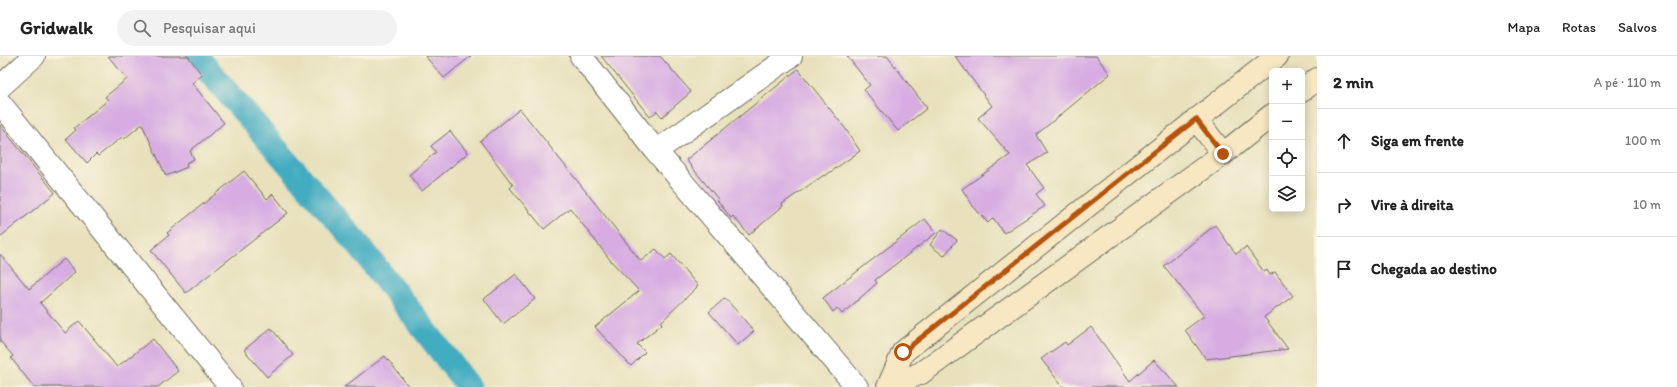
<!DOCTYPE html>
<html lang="pt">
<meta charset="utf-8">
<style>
:root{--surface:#fff;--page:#f2f2f2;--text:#222;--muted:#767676;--line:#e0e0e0}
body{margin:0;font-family:Itim,sans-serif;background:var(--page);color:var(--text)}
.controls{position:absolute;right:12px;top:12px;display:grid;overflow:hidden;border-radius:6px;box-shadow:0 2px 10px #0003}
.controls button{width:36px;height:36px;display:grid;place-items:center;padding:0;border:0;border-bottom:1px solid var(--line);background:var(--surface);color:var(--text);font:20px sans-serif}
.stop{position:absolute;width:12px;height:12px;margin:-9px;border:3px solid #b45309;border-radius:50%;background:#fff}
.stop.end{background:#b45309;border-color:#fff;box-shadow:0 1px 4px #0008}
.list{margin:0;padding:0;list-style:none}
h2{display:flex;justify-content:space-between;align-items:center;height:52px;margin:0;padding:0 16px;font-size:17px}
h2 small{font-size:13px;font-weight:400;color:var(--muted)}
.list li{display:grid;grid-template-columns:26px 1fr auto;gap:12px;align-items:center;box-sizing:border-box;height:64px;padding:0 16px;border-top:1px solid var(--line)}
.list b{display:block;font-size:15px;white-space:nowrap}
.list em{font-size:13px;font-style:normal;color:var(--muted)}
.icon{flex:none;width:22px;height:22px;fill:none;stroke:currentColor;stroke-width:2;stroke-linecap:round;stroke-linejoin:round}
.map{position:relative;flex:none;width:1317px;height:331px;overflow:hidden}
header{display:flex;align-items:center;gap:24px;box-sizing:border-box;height:56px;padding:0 20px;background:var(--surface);border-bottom:1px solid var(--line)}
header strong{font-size:19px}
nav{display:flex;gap:22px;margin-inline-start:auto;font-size:14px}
.search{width:280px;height:36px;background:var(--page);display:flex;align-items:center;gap:10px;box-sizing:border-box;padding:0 14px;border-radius:22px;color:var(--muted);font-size:15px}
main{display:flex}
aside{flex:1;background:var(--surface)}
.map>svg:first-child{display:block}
</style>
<header>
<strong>Gridwalk</strong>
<div class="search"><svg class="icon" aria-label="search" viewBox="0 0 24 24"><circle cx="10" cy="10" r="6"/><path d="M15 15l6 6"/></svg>Pesquisar aqui</div>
<nav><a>Mapa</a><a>Rotas</a><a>Salvos</a></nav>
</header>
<main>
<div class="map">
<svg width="1317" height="331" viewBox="0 0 1317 331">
<rect width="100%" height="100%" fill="#fcf5e5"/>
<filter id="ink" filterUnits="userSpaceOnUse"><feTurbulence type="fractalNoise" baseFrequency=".025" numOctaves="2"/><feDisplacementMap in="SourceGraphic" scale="8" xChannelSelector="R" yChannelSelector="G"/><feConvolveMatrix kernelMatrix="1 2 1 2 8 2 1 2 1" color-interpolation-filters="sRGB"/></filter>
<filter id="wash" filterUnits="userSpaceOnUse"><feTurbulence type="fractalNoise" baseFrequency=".012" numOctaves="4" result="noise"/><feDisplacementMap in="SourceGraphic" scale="16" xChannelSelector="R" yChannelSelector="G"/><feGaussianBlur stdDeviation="0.9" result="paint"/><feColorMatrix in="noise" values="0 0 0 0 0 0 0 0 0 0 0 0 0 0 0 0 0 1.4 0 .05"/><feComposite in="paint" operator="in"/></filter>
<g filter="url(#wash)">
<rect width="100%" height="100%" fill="#e8e1bc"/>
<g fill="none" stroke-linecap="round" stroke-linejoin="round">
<path stroke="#42acc1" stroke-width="25" d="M196,0L361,192L469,331"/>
</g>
<g id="blocks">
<path fill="#d6ace2" d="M108,0H188L202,19L192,27L224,67L190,95L194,103L186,107L187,111L166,120L142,68L124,83L122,81L98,100L96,98L87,107L66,83L76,74L74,72L108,44L105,41L127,23Z
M425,0H471L444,22Z
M601,0H660L691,36L662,61L657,55L650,61Z
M847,0H887L927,52L898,75L864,34L870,29Z
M955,0H1096L1110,18L1036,79L1047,97L1027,109L1044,132L1036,138L1045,150L1004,177L993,162L988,167L973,150L962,133L1010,99L978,62L992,50Z
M798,13L845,72L860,95L825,120L824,119L782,148L783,150L749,179L733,160L731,162L717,144L718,143L686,104Z
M520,53L641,205L656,193L665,203L671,198L698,230L661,266L662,268L637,288L645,296L631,310L595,271L639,235L611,205L570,152L544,173L510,132L513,129L480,85Z
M0,69L55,137L0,181Z
M450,75L468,97L422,135L409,119L436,96L431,90Z
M244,115L267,143L273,138L288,157L186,237L151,194L169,179L167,177Z
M925,163L936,177L875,224L877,227L842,258L837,252L833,256L823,242Z
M1215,169L1236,198L1246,191L1264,216L1267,214L1270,219L1275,216L1293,240L1264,261L1288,293L1206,303L1185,274L1204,260L1164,210Z
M942,173L957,184L944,200L930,189Z
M0,198L29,233L64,203L75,216L40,247L65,277L79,265L117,311L153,283L178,315L158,331H34L11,302L13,300L0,285Z
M516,218L535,243L503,268L484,243Z
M725,242L754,275L738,289L709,256Z
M1091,271L1130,325L1154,304L1179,331H1063L1041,303L1065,286L1067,289Z
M271,272L293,299L267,321L244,294Z
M385,300L409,331H344Z"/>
</g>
</g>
<g filter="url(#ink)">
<use href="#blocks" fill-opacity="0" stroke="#6d6b5e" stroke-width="1"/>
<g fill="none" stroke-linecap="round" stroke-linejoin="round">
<g stroke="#6d6b5e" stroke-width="24">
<path id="street" d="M581,0L656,95L857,331
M0,31L34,0
M0,47L230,331
M656,95L791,0"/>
</g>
<g stroke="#6d6b5e" stroke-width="24">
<path id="secondary" d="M1302,35L1317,23
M1196,63L1223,98
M888,331L903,296L1277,0
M888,331L921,317L1223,98L1272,59"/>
</g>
<use href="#street" stroke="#fff" stroke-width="22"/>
<use href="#secondary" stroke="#f7e8c3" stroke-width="22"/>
</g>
</g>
<g fill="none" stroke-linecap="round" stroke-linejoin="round" filter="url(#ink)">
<path stroke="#b45309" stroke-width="5" d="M903,296L1196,63L1223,98"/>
</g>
</svg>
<div class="controls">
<button>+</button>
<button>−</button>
<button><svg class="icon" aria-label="locate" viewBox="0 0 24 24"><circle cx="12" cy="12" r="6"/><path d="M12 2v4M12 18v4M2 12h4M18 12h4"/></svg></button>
<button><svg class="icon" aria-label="layers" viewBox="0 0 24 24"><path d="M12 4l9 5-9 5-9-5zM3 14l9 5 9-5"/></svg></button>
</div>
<div class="stop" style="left:903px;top:296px"></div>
<div class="stop end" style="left:1223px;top:98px"></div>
</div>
<aside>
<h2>2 min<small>A pé · 110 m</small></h2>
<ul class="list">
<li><svg class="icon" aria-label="ahead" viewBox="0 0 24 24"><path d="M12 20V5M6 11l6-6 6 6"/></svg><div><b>Siga em frente</b></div><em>100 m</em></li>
<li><svg class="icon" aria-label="right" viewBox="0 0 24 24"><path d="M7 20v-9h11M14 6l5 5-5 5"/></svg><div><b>Vire à direita</b></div><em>10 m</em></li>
<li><svg class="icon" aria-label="arrive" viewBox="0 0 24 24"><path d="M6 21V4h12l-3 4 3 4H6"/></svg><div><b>Chegada ao destino</b></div></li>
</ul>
</aside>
</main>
